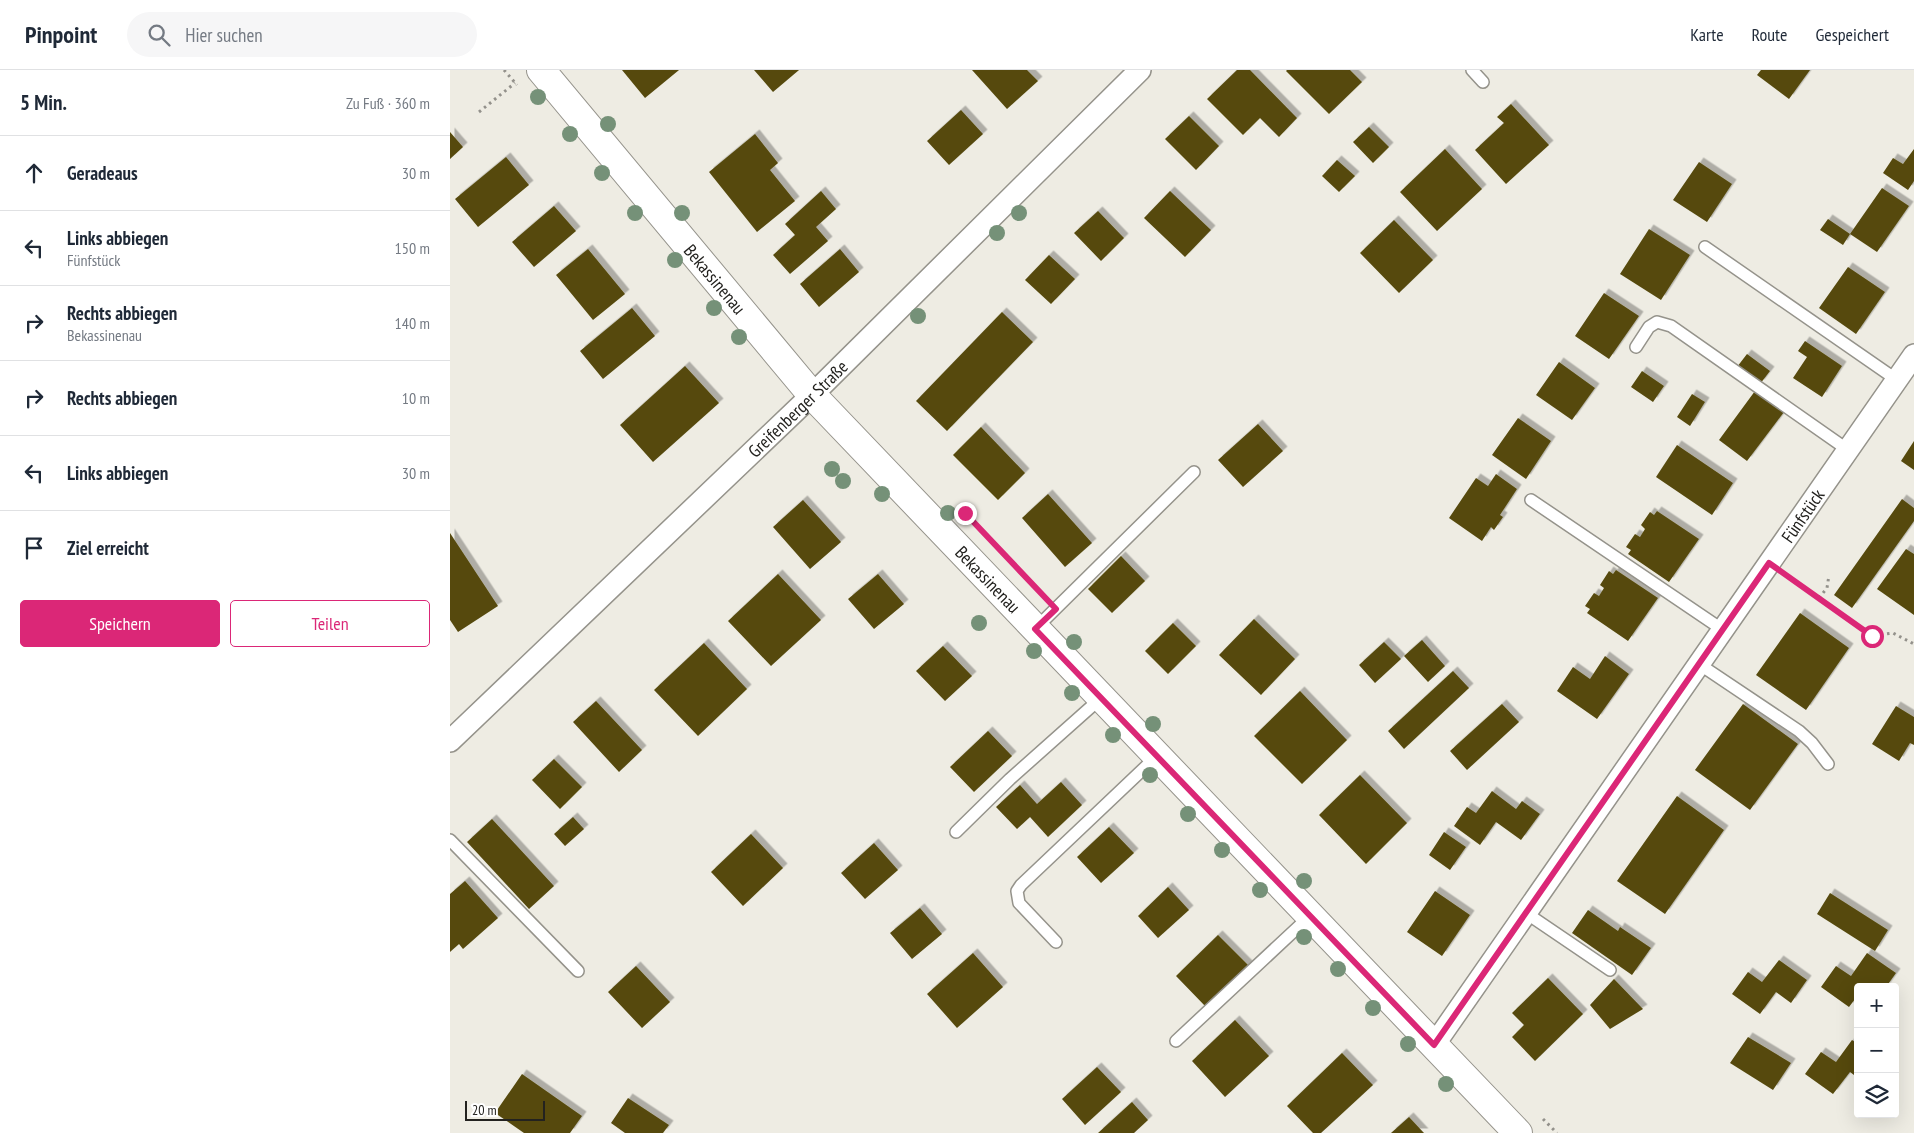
<!DOCTYPE html>
<html lang="de">
<meta charset="utf-8">
<style>
:root{--surface:#fff;--page:#f6f6f7;--text:#1f2937;--muted:#747a83;--line:#e0e1e3;--accent:#db2777}
body{margin:0;font-family:"PT Sans Narrow",sans-serif;background:var(--page);color:var(--text)}
.controls{position:absolute;right:15px;bottom:15px;display:grid;overflow:hidden;border-radius:5px;box-shadow:0 5px 20px #0002}
.controls button{width:45px;height:45px;display:grid;place-items:center;padding:0;border:0;border-bottom:1px solid var(--line);background:var(--surface);color:var(--text);font:25px sans-serif}
.scale{position:absolute;left:15px;bottom:12px;width:80px;box-sizing:border-box;padding-left:5px;border:2px solid #23221f;border-top:0;font-size:14px;line-height:18px;white-space:nowrap;color:#23221f;-webkit-text-stroke:4px #fff;paint-order:stroke}
.stop{position:absolute;width:15px;height:15px;margin:-11px;border:4px solid #db2777;border-radius:50%;background:#fff}
.stop.end{background:#db2777;border-color:#fff;box-shadow:0 1px 5px #0008}
.list{margin:0;padding:0;list-style:none}
h2{display:flex;justify-content:space-between;align-items:center;height:65px;margin:0;padding:0 20px;font-size:21px}
h2 small{font-size:16px;font-weight:400;color:var(--muted)}
.list li{display:grid;grid-template-columns:32px 1fr auto;gap:15px;align-items:center;box-sizing:border-box;height:75px;padding:0 20px;border-top:1px solid var(--line)}
.list b{display:block;font-size:19px;white-space:nowrap}
.list p{margin:0;font-size:16px;white-space:nowrap;color:var(--muted)}
.list em{font-size:16px;font-style:normal;color:var(--muted)}
.actions{display:flex;gap:10px;padding:15px 20px}
.actions a{flex:1;padding:11px 0;border:1px solid var(--accent);border-radius:5px;text-align:center;font-size:18px;color:var(--accent)}
.actions .main{background:var(--accent);color:#fff}
.icon{flex:none;width:28px;height:28px;fill:none;stroke:currentColor;stroke-width:2;stroke-linecap:round;stroke-linejoin:round}
.map{position:relative;flex:none;width:1464px;height:1063px;overflow:hidden}
header{display:flex;align-items:center;gap:30px;box-sizing:border-box;height:70px;padding:0 25px;background:var(--surface);border-bottom:1px solid var(--line)}
header strong{font-size:24px}
nav{display:flex;gap:28px;margin-inline-start:auto;font-size:18px}
.search{width:350px;height:45px;background:var(--page);display:flex;align-items:center;gap:12px;box-sizing:border-box;padding:0 18px;border-radius:28px;color:var(--muted);font-size:19px}
main{display:flex}
aside{flex:1;background:var(--surface)}
.map>svg:first-child{display:block}
</style>
<header>
<strong>Pinpoint</strong>
<div class="search"><svg class="icon" aria-label="search" viewBox="0 0 24 24"><circle cx="10" cy="10" r="6"/><path d="M15 15l6 6"/></svg>Hier suchen</div>
<nav><a>Karte</a><a>Route</a><a>Gespeichert</a></nav>
</header>
<main>
<aside>
<h2>5 Min.<small>Zu Fuß · 360 m</small></h2>
<ul class="list">
<li><svg class="icon" aria-label="ahead" viewBox="0 0 24 24"><path d="M12 20V5M6 11l6-6 6 6"/></svg><div><b>Geradeaus</b></div><em>30 m</em></li>
<li><svg class="icon" aria-label="left" viewBox="0 0 24 24"><path d="M17 20v-9H6M10 6l-5 5 5 5"/></svg><div><b>Links abbiegen</b><p>Fünfstück</p></div><em>150 m</em></li>
<li><svg class="icon" aria-label="right" viewBox="0 0 24 24"><path d="M7 20v-9h11M14 6l5 5-5 5"/></svg><div><b>Rechts abbiegen</b><p>Bekassinenau</p></div><em>140 m</em></li>
<li><svg class="icon" aria-label="right" viewBox="0 0 24 24"><path d="M7 20v-9h11M14 6l5 5-5 5"/></svg><div><b>Rechts abbiegen</b></div><em>10 m</em></li>
<li><svg class="icon" aria-label="left" viewBox="0 0 24 24"><path d="M17 20v-9H6M10 6l-5 5 5 5"/></svg><div><b>Links abbiegen</b></div><em>30 m</em></li>
<li><svg class="icon" aria-label="arrive" viewBox="0 0 24 24"><path d="M6 21V4h12l-3 4 3 4H6"/></svg><div><b>Ziel erreicht</b></div></li>
</ul>
<div class="actions"><a class="main">Speichern</a><a>Teilen</a></div>
</aside>
<div class="map">
<svg width="1464" height="1063" viewBox="0 0 1464 1063">
<defs>
<filter id="shadow"><feDropShadow dx="4.5" dy="-4.5" stdDeviation="0" flood-color="#0004"/></filter>
</defs>
<rect width="100%" height="100%" fill="#eeece3"/>
<path fill="#564a0d" filter="url(#shadow)" d="M172,0H229L195,28Z
M304,0H349L323,22Z
M522,0H577L588,11L557,39Z
M787,0H800L847,48L829,67L810,48L793,65L757,29Z
M837,0H900L912,12L879,44L836,1Z
M1311,0H1360L1339,29L1307,5Z
M1061,34L1099,75L1056,114L1025,80L1054,53L1047,47Z
M511,40L533,64L499,95L477,71Z
M739,46L769,76L746,100L715,69Z
M919,57L939,77L923,93L903,72Z
M0,62L13,77L0,89Z
M305,64L328,93L320,100L345,131L307,162L259,102Z
M995,79L1032,119L987,161L950,122Z
M1464,79V111L1458,120L1433,103L1443,88L1453,94Z
M56,87L79,115L28,157L5,129Z
M887,90L905,106L889,122L872,106Z
M1249,92L1282,114L1257,152L1223,130Z
M1432,118L1459,136L1427,182L1400,164Z
M371,121L386,139L366,157L378,171L340,204L323,185L345,165L335,154Z
M720,121L761,160L735,187L694,148Z
M104,136L126,161L84,197L62,172Z
M648,141L674,168L651,191L624,163Z
M1378,149L1400,164L1393,175L1370,160Z
M944,150L983,190L949,223L910,183Z
M1199,159L1240,185L1211,230L1170,204Z
M138,179L175,224L143,250L106,205Z
M390,179L409,202L369,237L350,214Z
M599,185L625,209L601,234L575,210Z
M1398,197L1435,222L1406,264L1369,238Z
M1154,223L1189,246L1159,289L1125,266Z
M182,238L205,266L153,309L130,281Z
M552,242L583,272L497,361L466,331Z
M1355,271L1392,296L1372,327L1343,308L1357,287L1348,281Z
M1297,284L1320,301L1310,314L1287,297Z
M1109,292L1145,318L1122,350L1086,325Z
M235,296L269,333L203,392L170,355Z
M1192,301L1214,316L1203,332L1181,317Z
M1305,321L1334,342L1297,391L1269,370Z
M1242,324L1255,332L1240,356L1227,347Z
M1068,348L1101,371L1076,409L1042,385Z
M808,354L833,381L793,417L768,390Z
M531,357L575,403L548,430L503,385Z
M1464,371V400L1451,391Z
M1227,375L1283,413L1262,445L1206,407Z
M1046,404L1067,419L1050,445L1053,447L1044,460L1041,457L1032,471L999,448L1026,408L1038,416Z
M598,424L642,473L615,497L572,448Z
M1452,429L1464,438V451L1402,538L1384,525Z
M353,430L391,472L360,499L323,457Z
M1207,441L1249,469L1219,512L1178,484L1181,480L1176,477L1185,464L1190,467L1195,459L1191,455L1200,442L1204,445Z
M0,463L48,536L8,562L0,550Z
M1456,479L1464,484V545L1427,519Z
M671,486L695,511L662,543L638,519Z
M1166,500L1208,528L1178,571L1137,543L1140,539L1135,536L1144,523L1149,526L1154,518L1150,515L1159,501L1163,504Z
M328,504L371,550L321,596L278,551Z
M428,504L454,534L424,559L398,529Z
M1350,543L1399,578L1356,640L1306,605Z
M804,549L845,589L811,625L769,585Z
M723,553L746,576L718,604L695,581Z
M972,570L995,596L978,612L954,586Z
M934,572L951,589L925,613L909,595Z
M254,573L297,619L248,666L204,620Z
M493,576L522,606L495,631L466,601Z
M1155,586L1179,604L1147,649L1107,621L1123,597L1140,609Z
M1003,601L1019,618L954,679L938,661Z
M850,621L897,670L852,714L804,666Z
M146,631L192,680L169,702L123,652Z
M1052,634L1069,652L1017,700L1000,681Z
M1293,634L1348,674L1300,740L1245,700Z
M1446,636L1464,647V675L1460,673L1449,691L1422,674Z
M538,661L562,686L524,722L500,697Z
M104,689L132,717L110,739L82,710Z
M910,705L957,753L916,794L869,745Z
M611,712L632,735L598,767L580,747L567,759L546,737L570,715L587,734Z
M1042,721L1066,739L1072,731L1090,744L1071,770L1046,752L1030,775L1004,756L1017,737L1026,743Z
M1227,726L1274,760L1215,844L1167,811Z
M123,747L134,759L115,776L104,764Z
M42,749L104,816L79,839L17,772Z
M659,757L684,783L651,813L627,787Z
M994,762L1016,777L1000,800L979,785Z
M301,764L333,798L293,836L261,802Z
M424,773L448,800L415,829L391,803Z
M15,811L48,848L13,879L9,874L0,882V824Z
M718,817L739,840L708,868L688,846Z
M985,821L1020,845L992,886L957,862Z
M1380,823L1438,860L1425,881L1367,844Z
M470,838L492,864L462,889L440,863Z
M1138,840L1168,861L1170,857L1201,878L1182,905L1122,863Z
M768,865L799,896L756,937L726,906Z
M523,883L553,917L507,958L477,924Z
M1417,883L1446,903L1436,917H1408V925L1399,937L1371,917L1386,896L1401,906Z
M1329,890L1357,910L1341,933L1326,922L1310,944L1282,924L1298,902L1312,912Z
M186,896L220,932L192,958L158,922Z
M1098,908L1133,944L1085,991L1062,967L1074,955L1062,943Z
M1164,909L1193,939L1160,959L1140,935Z
M785,950L819,986L775,1027L742,991Z
M1298,967L1341,993L1323,1020L1280,993Z
M1402,970L1408,974V1008L1400,1002L1383,1024L1355,1004L1371,982L1386,992Z
M892,983L923,1015L871,1063H863L837,1036Z
M647,997L671,1022L635,1055L612,1029Z
M72,1004L132,1046L120,1063H74L45,1043Z
M178,1028L219,1055L213,1063H175L161,1053Z
M682,1032L698,1050L684,1063H648Z
M959,1047L974,1063H941Z"/>
<g fill="none" stroke-linecap="round" stroke-linejoin="round">
<g stroke="#95938b" stroke-width="14">
<path id="service" d="M1022,0L1033,12
M1255,177L1447,310
M1186,277L1199,257L1207,252L1221,256L1398,380
M1081,430L1273,560
M585,559L744,402
M1249,594L1349,661L1362,673L1378,694
M506,762L560,709L651,628
M0,770L128,901
M1076,843L1160,900
M606,872L569,833L567,821L571,815L707,686
M726,971L860,846"/>
</g>
<g stroke="#95938b" stroke-width="24">
<g id="minor">
<path id="s1" d="M0,671L362,325L690,0"/>
<path id="s2" d="M984,975L1464,285"/>
</g>
</g>
<g stroke="#95938b" stroke-width="30">
<g id="tertiary">
<path id="s3" d="M91,0L362,325L1068,1063"/>
</g>
</g>
<path stroke="#93918b" stroke-width="3" stroke-dasharray="2.5 4" stroke-linecap="butt" d="M54,0L67,15
M29,42L65,13
M1339,507L1422,566L1443,563L1464,574
M1369,528L1377,518L1379,505
M1093,1049L1107,1063"/>
<use href="#service" stroke="#fff" stroke-width="11"/>
<use href="#minor" stroke="#fff" stroke-width="21"/>
<use href="#tertiary" stroke="#fff" stroke-width="28"/>
</g>
<g fill="#759178">
<circle cx="88" cy="27" r="8"/>
<circle cx="158" cy="54" r="8"/>
<circle cx="120" cy="64" r="8"/>
<circle cx="152" cy="103" r="8"/>
<circle cx="185" cy="143" r="8"/>
<circle cx="232" cy="143" r="8"/>
<circle cx="569" cy="143" r="8"/>
<circle cx="547" cy="163" r="8"/>
<circle cx="225" cy="190" r="8"/>
<circle cx="264" cy="238" r="8"/>
<circle cx="468" cy="246" r="8"/>
<circle cx="289" cy="267" r="8"/>
<circle cx="382" cy="399" r="8"/>
<circle cx="393" cy="411" r="8"/>
<circle cx="432" cy="424" r="8"/>
<circle cx="498" cy="443" r="8"/>
<circle cx="529" cy="553" r="8"/>
<circle cx="624" cy="572" r="8"/>
<circle cx="584" cy="581" r="8"/>
<circle cx="622" cy="623" r="8"/>
<circle cx="703" cy="654" r="8"/>
<circle cx="663" cy="665" r="8"/>
<circle cx="700" cy="705" r="8"/>
<circle cx="738" cy="744" r="8"/>
<circle cx="772" cy="780" r="8"/>
<circle cx="854" cy="811" r="8"/>
<circle cx="810" cy="820" r="8"/>
<circle cx="854" cy="867" r="8"/>
<circle cx="888" cy="899" r="8"/>
<circle cx="923" cy="938" r="8"/>
<circle cx="958" cy="974" r="8"/>
<circle cx="996" cy="1014" r="8"/>
</g>
<g fill="none" stroke-linecap="round" stroke-linejoin="round">
<path stroke="#db2777" stroke-width="6" d="M515,443L606,539L585,559L984,975L1319,493L1422,566"/>
</g>
<g text-anchor="middle" dominant-baseline="central" stroke-width="5" stroke-linejoin="round" paint-order="stroke">
<g font-size="18" fill="#23221f" stroke="#fff">
<text stroke="none"><textPath href="#s3" startOffset="272">Bekassinenau</textPath></text>
<text stroke="none"><textPath href="#s1" startOffset="481">Greifenberger Straße</textPath></text>
<text stroke="none"><textPath href="#s2" startOffset="645">Fünfstück</textPath></text>
<text stroke="none"><textPath href="#s3" startOffset="678">Bekassinenau</textPath></text>
</g>
</g>
</svg>
<div class="controls">
<button>+</button>
<button>−</button>
<button><svg class="icon" aria-label="layers" viewBox="0 0 24 24"><path d="M12 4l9 5-9 5-9-5zM3 14l9 5 9-5"/></svg></button>
</div>
<div class="scale">20 m</div>
<div class="stop" style="left:1422px;top:566px"></div>
<div class="stop end" style="left:515px;top:443px"></div>
</div>
</main>
